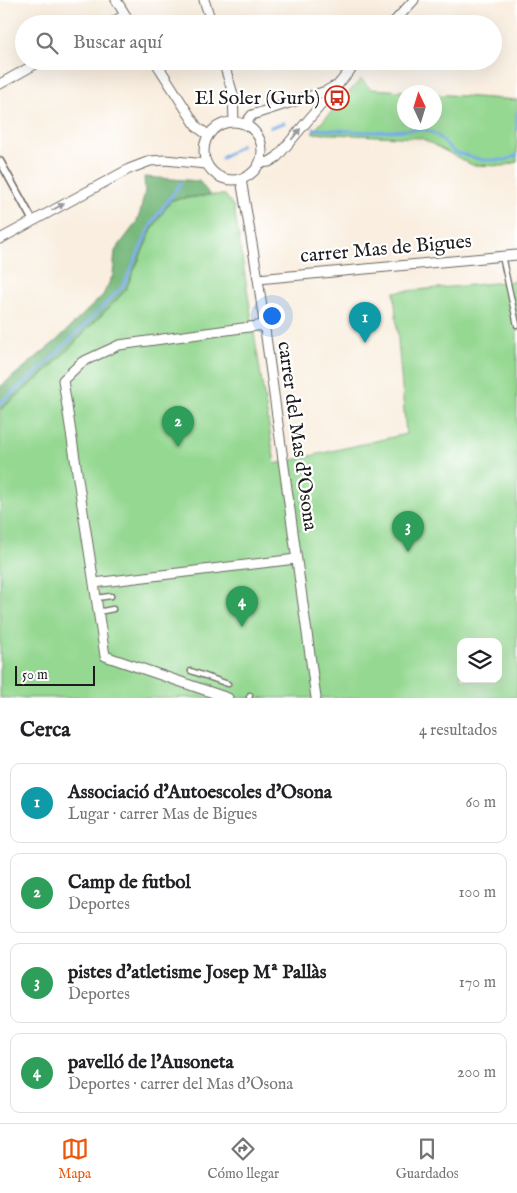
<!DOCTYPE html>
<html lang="es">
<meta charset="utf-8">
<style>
:root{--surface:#fff;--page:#f2f2f2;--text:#202124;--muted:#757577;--line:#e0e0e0;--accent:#ea580c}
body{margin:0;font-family:"IM FELL English",serif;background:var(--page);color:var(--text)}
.controls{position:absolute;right:15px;bottom:15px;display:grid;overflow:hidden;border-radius:10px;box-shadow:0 5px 20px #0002}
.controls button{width:45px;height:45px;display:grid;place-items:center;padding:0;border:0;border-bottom:1px solid var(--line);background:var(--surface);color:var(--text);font:25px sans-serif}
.compass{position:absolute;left:397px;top:85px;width:45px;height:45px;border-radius:50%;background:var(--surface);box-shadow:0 5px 20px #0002;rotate:356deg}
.scale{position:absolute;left:15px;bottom:12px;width:80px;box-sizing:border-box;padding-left:5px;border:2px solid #1c1c1c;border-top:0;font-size:14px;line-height:18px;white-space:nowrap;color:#1c1c1c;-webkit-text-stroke:4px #fff;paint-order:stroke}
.you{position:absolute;left:271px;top:315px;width:18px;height:18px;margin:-12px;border:4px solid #fff;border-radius:50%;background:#1a73e8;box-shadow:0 0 0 8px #1a73e833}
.badge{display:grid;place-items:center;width:32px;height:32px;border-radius:50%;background:var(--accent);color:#fff;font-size:16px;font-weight:700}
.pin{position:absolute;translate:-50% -41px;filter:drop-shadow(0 1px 2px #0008)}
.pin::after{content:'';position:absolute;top:26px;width:18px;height:15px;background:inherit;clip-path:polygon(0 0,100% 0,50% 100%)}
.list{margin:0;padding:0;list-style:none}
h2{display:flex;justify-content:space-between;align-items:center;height:65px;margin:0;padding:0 20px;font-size:21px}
h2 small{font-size:16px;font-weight:400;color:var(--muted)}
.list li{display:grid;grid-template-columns:32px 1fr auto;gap:15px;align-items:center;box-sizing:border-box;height:80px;margin:0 10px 10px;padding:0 10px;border:1px solid var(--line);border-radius:10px}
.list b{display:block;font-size:19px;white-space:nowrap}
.list p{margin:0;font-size:16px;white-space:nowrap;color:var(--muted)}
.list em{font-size:16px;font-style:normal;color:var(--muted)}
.icon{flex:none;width:28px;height:28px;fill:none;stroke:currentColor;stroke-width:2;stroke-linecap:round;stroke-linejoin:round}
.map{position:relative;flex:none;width:517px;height:698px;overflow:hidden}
.search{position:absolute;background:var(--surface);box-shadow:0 5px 20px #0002;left:15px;right:15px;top:15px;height:55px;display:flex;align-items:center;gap:12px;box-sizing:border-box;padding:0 18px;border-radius:28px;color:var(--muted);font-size:19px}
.sheet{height:425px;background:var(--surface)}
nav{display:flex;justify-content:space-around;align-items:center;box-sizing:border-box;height:70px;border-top:1px solid var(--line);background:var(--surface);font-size:14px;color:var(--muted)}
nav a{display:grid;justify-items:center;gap:2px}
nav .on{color:var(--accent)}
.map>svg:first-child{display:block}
</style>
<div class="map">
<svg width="517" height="698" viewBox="0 0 517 698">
<rect width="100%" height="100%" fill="#fff"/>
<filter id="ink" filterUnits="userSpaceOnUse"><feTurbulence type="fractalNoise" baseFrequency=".02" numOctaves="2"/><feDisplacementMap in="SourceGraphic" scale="10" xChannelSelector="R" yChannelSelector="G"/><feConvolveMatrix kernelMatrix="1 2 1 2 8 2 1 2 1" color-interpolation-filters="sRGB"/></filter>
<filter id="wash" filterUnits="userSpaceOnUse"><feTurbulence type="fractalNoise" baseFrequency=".0096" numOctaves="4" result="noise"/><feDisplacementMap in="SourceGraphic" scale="20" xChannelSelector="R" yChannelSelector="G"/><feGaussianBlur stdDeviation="1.12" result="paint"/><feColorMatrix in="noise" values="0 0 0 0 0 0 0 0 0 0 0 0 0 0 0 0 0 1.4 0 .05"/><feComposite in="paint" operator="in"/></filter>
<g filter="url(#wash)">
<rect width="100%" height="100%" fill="#f9eedf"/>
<path fill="#94d891" stroke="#587a56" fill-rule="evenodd" d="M361,79L371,89L421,92H404V122H434L435,94L517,100V162L503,166L472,165L421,138L312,133Z
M210,195H225L234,207L275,464L406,434L394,292L517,281V698H0V410L47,371L125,291L152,229L171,200ZM461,642H498V679H461Z"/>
<path fill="#77b87b" stroke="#4a6a4c" d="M144,177L199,181L210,195L171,200L152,229L125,291L47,371L0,410V387L56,341L103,295L113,275L115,251L136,223L140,213L145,191Z"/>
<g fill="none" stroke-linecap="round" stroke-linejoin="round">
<path stroke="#7caee8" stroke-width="3" d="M517,112V129
M271,127L284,123
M314,129L371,132L424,129L437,135L454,152L482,160H506L517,155
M222,158L242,145
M0,403L42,368L123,286L152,223L181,183"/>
</g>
</g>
<g filter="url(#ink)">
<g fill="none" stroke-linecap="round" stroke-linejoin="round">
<g stroke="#696660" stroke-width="7">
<path id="service" d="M502,256L517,325
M96,598L111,596
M98,612L113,609
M191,671L228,684
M249,698L250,695"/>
</g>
<g stroke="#696660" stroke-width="9">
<path id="pedestrian" d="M0,161L33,221"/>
</g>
<g stroke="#696660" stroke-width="11">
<path id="minor" d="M116,0L131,24
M204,0L212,24
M109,24L125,15
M392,24L414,0
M155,61L197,127L208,135
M223,61L233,94L234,122
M0,84L41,61
M204 151a29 29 0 1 1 58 0a29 29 0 1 1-58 0Z
M245,124L252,115L326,91L333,87
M260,163L269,162L277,157L358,61
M241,179L258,279L316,698
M0,239L129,169L150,161L165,160L206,164
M258,279L517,255
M94,583L296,559
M228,698L105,656L63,380L82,362L119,345L264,325"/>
</g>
<use href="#service" stroke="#fff" stroke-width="4.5"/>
<use href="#pedestrian" stroke="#fff" stroke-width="6"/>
<use href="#minor" stroke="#fff" stroke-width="9"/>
</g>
<defs><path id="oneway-solid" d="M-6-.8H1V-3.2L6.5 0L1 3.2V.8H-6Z" transform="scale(1.25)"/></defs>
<g fill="#999">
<use href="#oneway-solid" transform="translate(296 134) rotate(-51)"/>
<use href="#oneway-solid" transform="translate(58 207) rotate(-28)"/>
</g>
</g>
<defs>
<g id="bus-ring" transform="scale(1.25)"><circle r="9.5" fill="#fff" stroke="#c8321e" stroke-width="1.5"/><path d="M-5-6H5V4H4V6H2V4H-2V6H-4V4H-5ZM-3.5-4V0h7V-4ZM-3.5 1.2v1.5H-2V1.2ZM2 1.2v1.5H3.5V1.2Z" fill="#c8321e"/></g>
</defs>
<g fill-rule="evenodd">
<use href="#bus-ring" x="337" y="98"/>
</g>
<g text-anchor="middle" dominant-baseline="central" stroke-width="4.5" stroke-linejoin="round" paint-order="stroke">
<g font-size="20" fill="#1c1c1c" stroke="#fff" text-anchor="end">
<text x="320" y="98">El Soler (Gurb)</text>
</g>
<g font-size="20" fill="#1c1c1c" stroke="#fff">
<text transform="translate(386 249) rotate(-5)">carrer Mas de Bigues</text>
<text transform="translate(297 436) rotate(82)">carrer del Mas d'Osona</text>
</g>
</g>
</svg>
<div class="controls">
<button><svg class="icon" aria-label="layers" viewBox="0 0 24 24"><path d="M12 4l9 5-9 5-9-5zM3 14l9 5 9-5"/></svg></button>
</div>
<svg class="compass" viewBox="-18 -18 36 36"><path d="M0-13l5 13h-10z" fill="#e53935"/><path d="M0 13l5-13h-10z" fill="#757577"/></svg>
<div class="scale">50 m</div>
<div class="you"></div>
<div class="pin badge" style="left:365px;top:343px;background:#0f9aa8">1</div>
<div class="pin badge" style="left:178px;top:447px;background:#2e9e5b">2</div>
<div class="pin badge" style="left:408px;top:552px;background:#2e9e5b">3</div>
<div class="pin badge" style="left:242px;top:627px;background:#2e9e5b">4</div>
<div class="search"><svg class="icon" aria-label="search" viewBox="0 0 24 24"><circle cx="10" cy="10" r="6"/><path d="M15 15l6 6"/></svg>Buscar aquí</div>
</div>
<section class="sheet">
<h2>Cerca<small>4 resultados</small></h2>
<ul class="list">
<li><span class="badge" style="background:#0f9aa8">1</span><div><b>Associació d'Autoescoles d'Osona</b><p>Lugar · carrer Mas de Bigues</p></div><em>60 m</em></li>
<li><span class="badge" style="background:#2e9e5b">2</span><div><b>Camp de futbol</b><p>Deportes</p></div><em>100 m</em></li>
<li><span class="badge" style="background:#2e9e5b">3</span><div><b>pistes d'atletisme Josep Mª Pallàs</b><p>Deportes</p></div><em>170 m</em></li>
<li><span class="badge" style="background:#2e9e5b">4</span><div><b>pavelló de l'Ausoneta</b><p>Deportes · carrer del Mas d'Osona</p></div><em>200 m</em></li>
</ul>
</section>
<nav>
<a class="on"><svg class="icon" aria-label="map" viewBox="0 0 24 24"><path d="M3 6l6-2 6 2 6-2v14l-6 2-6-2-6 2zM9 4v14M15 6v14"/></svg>Mapa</a>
<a><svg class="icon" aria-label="directions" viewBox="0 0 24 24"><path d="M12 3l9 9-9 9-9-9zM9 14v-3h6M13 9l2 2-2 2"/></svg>Cómo llegar</a>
<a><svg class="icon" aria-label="saved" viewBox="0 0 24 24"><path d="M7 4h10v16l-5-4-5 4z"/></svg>Guardados</a>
</nav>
